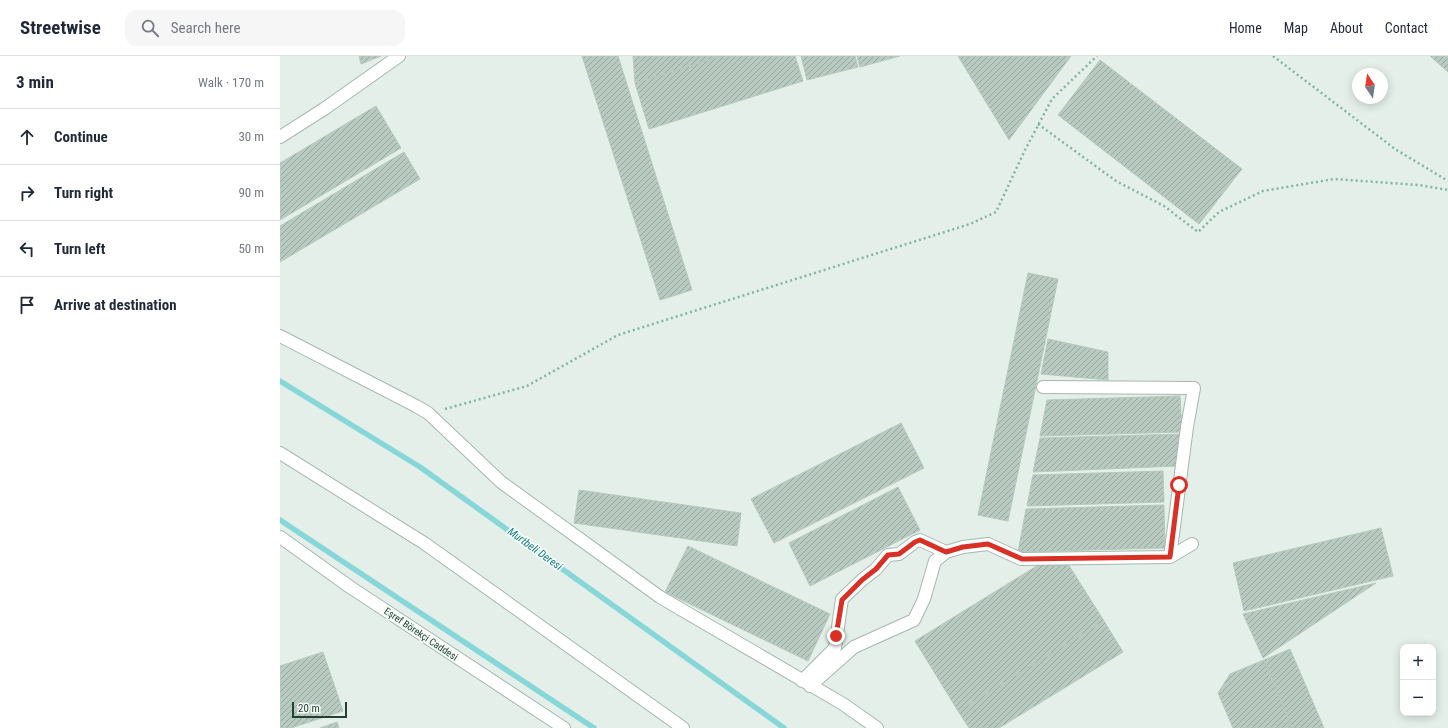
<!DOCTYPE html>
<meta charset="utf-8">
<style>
:root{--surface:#fff;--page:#f6f6f7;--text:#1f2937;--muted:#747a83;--line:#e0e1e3}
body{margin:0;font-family:"Roboto Condensed",sans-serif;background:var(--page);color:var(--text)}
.controls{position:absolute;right:12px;bottom:12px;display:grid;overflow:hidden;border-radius:8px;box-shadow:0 2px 10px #0003}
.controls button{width:36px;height:36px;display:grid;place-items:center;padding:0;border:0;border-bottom:1px solid var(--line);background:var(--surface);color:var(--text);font:20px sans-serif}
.compass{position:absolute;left:1072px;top:12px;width:36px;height:36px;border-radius:50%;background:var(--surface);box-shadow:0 2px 10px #0003;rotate:347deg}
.scale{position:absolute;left:12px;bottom:10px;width:55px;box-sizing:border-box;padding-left:4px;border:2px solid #214335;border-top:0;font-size:11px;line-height:14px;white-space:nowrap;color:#214335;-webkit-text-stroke:3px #f5fbf7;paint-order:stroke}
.stop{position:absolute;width:12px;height:12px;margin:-9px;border:3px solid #d93025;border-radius:50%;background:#fff}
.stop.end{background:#d93025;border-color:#fff;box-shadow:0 1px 4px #0008}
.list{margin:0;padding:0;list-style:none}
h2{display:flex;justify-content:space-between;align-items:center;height:52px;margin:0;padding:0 16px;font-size:17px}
h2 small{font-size:13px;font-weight:400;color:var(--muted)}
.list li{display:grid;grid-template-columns:26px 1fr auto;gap:12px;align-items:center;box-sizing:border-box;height:56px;padding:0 16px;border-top:1px solid var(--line)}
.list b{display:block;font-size:15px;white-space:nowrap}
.list em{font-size:13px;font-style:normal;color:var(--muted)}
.icon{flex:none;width:22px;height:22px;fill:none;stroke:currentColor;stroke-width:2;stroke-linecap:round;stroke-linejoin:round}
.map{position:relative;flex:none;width:1168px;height:672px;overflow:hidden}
header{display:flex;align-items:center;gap:24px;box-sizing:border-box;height:56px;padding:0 20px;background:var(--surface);border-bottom:1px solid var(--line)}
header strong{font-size:19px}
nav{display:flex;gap:22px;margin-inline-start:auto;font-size:14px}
.search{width:280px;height:36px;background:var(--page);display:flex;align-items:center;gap:10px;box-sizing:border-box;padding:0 14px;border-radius:12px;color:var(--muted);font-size:15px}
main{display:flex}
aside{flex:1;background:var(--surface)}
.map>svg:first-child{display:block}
</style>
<header>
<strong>Streetwise</strong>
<div class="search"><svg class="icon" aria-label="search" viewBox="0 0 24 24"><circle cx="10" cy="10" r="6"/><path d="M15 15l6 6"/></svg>Search here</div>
<nav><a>Home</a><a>Map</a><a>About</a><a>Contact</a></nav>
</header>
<main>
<aside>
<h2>3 min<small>Walk · 170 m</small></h2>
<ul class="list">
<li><svg class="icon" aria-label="ahead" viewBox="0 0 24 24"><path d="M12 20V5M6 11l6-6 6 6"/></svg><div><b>Continue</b></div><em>30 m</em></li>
<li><svg class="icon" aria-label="right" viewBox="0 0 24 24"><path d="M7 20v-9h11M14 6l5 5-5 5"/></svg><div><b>Turn right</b></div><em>90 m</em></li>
<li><svg class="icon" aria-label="left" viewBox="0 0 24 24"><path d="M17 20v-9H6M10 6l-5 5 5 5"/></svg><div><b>Turn left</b></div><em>50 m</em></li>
<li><svg class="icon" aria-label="arrive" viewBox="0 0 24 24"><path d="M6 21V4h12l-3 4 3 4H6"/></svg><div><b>Arrive at destination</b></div></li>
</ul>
</aside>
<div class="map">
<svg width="1168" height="672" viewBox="0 0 1168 672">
<defs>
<pattern id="building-hatch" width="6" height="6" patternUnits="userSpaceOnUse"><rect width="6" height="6" fill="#b9cac1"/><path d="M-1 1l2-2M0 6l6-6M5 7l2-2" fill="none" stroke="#96a69e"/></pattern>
</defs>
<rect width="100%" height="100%" fill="#e4efe9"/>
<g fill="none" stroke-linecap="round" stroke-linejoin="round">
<path stroke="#88d7d8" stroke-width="5.5" d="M0,325L140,411L504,672
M0,464L314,672"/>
</g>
<path fill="url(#building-hatch)" stroke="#b6c9bf" d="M79,0H101L81,8Z
M302,0H338L412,234L380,244Z
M353,0H442L355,27Z
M442,0H515L523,25L369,73L355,27Z
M521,0H575L578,11L527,24Z
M577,0H620L580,11Z
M678,0H791L729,84Z
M1150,0H1168V16Z
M820,4L962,113L919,168L778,59Z
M96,50L121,92L0,164V107Z
M124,96L140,123L0,206V170Z
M748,217L778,223L728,465L698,459Z
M768,283L828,296V324L761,318Z
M900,340L902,376L760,380L767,344Z
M621,367L644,412L494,487L471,443Z
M902,378L898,410L753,416L760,382Z
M883,415L884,446L747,450L753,419Z
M618,431L640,474L530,530L509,487Z
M299,434L461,457L457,490L294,467Z
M884,449L885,492L738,496L746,453Z
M1101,472L1113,520L964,555L953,507Z
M408,490L550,558L528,605L385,536Z
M760,508H788L824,565L678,655L635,585Z
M1096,527L983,602L963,558Z
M824,565L843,596L719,672H689L678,655Z
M1010,593L1044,672H1012L984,604Z
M43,596L63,655L11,672H0V610Z
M984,604L1012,672H953L938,637L950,618Z
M57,666L59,672H40Z"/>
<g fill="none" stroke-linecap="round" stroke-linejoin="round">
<g stroke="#a6b8af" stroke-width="14">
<path id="minor" d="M0,81L44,53L119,0
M0,280L136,350L148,357L221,426L380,541L563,648L597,672
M763,331L914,332L907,371L890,501
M0,397L144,487L403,672
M0,481L70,531L284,672
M522,625L555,592L562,543L582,524L596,513L608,499L619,498L635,486L640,484L666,496
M530,630L574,591L634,564L644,543L655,505L666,496L683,491L708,488L741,503L890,501L912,488"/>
</g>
<path stroke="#82b59e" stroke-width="2.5" stroke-dasharray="2 3" stroke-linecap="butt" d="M993,0L1115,93L1168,125
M758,68L836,125L884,150L918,176L939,156L983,135L1054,123L1139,129L1168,134
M165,353L247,330L338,279L690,168L716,156L745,94L772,43L817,0"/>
<use href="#minor" stroke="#fff" stroke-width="12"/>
</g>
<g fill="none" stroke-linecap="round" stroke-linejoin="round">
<path stroke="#d93025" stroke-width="5" d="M556,580L562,544L582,524L596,513L608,499L619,498L635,486L640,484L666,496L683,491L708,488L742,503L890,501L899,429"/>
</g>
<g text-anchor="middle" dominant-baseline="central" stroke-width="3.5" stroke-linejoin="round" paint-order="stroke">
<g font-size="10" fill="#214335" stroke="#f5fbf7">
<text transform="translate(141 578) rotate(34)">Eşref Börekçi Caddesi</text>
</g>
<g font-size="11" font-style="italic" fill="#157c7f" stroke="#f5fbf7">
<text transform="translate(255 493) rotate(36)">Murtbeli Deresi</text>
</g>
</g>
</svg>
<div class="controls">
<button>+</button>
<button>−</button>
</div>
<svg class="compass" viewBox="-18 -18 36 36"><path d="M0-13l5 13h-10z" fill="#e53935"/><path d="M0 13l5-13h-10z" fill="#747a83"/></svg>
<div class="scale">20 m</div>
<div class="stop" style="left:899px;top:429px"></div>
<div class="stop end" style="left:556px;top:580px"></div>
</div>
</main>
